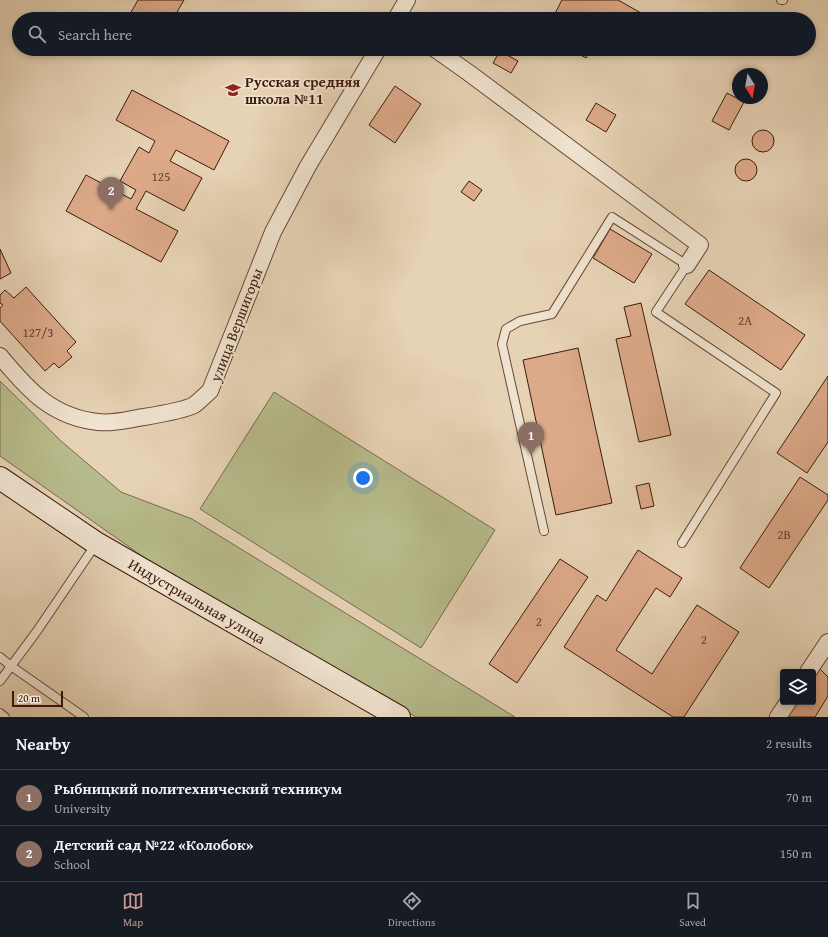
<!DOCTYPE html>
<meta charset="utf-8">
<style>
:root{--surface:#171b24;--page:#242831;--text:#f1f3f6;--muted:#9ea1a6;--line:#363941;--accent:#c59692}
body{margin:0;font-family:"Gentium Book Plus",serif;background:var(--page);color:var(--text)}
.controls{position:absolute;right:12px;bottom:12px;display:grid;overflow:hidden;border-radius:4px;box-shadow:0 2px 6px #0003}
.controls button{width:36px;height:36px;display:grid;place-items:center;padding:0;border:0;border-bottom:1px solid var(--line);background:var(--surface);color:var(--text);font:20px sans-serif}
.compass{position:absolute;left:732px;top:68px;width:36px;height:36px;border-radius:50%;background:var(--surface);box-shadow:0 2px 6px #0003;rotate:169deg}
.scale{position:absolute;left:12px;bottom:10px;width:51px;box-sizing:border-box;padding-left:4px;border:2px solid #3e1a0d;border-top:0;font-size:11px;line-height:14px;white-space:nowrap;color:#3e1a0d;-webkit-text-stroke:3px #efe2ce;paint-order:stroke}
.you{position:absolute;left:363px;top:478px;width:14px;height:14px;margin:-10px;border:3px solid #fff;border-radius:50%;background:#1a73e8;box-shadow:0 0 0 6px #1a73e833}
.badge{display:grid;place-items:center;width:26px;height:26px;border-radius:50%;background:var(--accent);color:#fff;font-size:13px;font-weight:700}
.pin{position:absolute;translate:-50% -33px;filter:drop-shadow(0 1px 2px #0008)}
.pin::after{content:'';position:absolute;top:21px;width:14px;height:12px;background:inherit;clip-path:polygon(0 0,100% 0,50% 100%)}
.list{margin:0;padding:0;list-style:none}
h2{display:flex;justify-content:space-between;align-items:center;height:52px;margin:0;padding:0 16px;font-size:17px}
h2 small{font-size:13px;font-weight:400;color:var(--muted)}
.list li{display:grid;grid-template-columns:26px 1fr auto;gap:12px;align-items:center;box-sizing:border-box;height:56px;padding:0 16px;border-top:1px solid var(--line)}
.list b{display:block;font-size:15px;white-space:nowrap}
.list p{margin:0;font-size:13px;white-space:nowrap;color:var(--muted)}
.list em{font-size:13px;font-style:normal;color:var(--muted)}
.icon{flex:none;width:22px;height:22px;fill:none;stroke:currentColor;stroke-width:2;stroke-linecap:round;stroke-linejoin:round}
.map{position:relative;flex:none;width:828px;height:717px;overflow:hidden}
.search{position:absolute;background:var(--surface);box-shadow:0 2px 6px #0003;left:12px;right:12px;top:12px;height:44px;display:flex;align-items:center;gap:10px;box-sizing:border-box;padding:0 14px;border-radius:22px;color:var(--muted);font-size:15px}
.sheet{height:164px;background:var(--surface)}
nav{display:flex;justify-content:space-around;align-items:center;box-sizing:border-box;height:56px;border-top:1px solid var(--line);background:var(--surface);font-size:11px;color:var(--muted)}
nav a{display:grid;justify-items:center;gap:2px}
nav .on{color:var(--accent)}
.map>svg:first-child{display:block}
</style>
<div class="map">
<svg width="828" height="717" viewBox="0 0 828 717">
<rect width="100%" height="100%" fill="#e6d2b4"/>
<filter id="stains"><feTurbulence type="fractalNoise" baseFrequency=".005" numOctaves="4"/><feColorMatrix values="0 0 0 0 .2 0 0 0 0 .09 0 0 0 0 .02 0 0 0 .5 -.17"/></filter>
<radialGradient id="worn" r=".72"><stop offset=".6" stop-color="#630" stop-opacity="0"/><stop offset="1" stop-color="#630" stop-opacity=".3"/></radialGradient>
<path fill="#b7bb8b" stroke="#7a6a4c" d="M0,381L61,441L121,492L192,519L515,717H416L336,673L142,556L0,456Z
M274,392L495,530L421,648L200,509Z"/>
<path fill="#dca989" stroke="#3e1a0d" d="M138,0H184L173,19H139L130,14Z
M562,0H618L641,13L638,19H552Z
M570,49H591L586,58Z
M500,51L518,61L511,73L493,63Z
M395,86L421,104L395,143L369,125Z
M132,90L229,141L214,170L176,150L170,161L202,178L184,211L146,191L136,209L178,231L161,262L66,211L86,175L131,199L136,190L120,181L139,147L149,153L155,141L116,120Z
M727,93L744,102L729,130L712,121Z
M596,103L616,115L606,132L586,120Z
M752 141a11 11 0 1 1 22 0a11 11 0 1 1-22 0Z
M735 170a11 11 0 1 1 22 0a11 11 0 1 1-22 0Z
M469,181L482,190L474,201L461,192Z
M610,229L652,254L634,283L593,258Z
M0,249L11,273L0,279Z
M709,270L805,335L781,370L685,304Z
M26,287L76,342L67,351L72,357L59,368L54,363L45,371L0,321V308L3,305L0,303V295L5,290L14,298Z
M641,303L671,435L639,442L616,339L631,336L624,307Z
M578,348L612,503L556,515L523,360Z
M828,376V442L807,473L777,453Z
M800,477L828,495V500L769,588L740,568Z
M649,483L654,506L641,509L636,486Z
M638,550L682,578L670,597L656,588L616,650L652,674L697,605L739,632L684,717H673L564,647L597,595L606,601Z
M560,559L588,577L517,683L489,664Z
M817,666L828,677V696L815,717H784L794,702H813V672Z"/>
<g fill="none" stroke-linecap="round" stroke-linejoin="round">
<g stroke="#684837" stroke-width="10">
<path id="lane" d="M781,0H783
M544,531L502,344L506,329L520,321L552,314L612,217L687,265L656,312L776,393L682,543
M0,657L11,666L84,717
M0,681L37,631L96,544
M0,713L5,717"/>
</g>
<g stroke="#684837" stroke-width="18">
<path id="street" d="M396,19L407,0
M435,49L469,73L700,245L687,265
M0,356C28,390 52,417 98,422C113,424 130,419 144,417C156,415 185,410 194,405C200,401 205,395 210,391L273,232L308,166L378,49
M808,672L828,642
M778,717L788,702"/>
</g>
<g stroke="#3e1a0d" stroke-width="24">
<path id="secondary" d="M0,478L96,543L399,717"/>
</g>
<use href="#lane" stroke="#efe2ce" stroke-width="8"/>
<use href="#street" stroke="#efe2ce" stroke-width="16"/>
<use href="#secondary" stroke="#efe2ce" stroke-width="22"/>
</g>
<defs>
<g id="school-bare" transform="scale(1.2)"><path d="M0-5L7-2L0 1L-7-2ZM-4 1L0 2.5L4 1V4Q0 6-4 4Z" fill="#8f2418" stroke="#efe2ce" stroke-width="2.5" paint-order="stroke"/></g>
</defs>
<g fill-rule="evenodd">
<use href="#school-bare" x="233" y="90"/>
</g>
<g text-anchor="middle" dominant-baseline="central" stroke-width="3.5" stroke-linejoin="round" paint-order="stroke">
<g font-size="13" fill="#663e2c">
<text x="161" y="176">125</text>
<text x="745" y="320">2А</text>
<text x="38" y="332">127/3</text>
<text x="784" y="534">2В</text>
<text x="539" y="621">2</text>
<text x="704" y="639">2</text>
</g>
<g font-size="15" font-weight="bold" fill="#3e1a0d" stroke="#efe2ce" text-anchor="start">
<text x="245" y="81">Русская средняя<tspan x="245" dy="17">школа №11</tspan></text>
</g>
<g font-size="15" fill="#3e1a0d" stroke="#efe2ce">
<text transform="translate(236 325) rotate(-69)">улица Вершигоры</text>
<text transform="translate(197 601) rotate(30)">Индустриальная улица</text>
</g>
</g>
<rect width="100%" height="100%" filter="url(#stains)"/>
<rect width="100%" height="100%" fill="url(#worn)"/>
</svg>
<div class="controls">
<button><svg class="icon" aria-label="layers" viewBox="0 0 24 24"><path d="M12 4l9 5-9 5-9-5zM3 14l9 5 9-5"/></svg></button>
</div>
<svg class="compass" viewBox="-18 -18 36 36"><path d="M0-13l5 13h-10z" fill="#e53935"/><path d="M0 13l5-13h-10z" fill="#9ea1a6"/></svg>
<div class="scale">20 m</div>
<div class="you"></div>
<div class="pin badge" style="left:531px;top:455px;background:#8d6e63">1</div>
<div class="pin badge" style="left:111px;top:210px;background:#8d6e63">2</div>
<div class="search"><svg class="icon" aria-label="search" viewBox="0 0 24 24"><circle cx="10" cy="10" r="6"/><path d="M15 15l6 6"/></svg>Search here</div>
</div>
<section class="sheet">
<h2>Nearby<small>2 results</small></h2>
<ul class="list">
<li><span class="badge" style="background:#8d6e63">1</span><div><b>Рыбницкий политехнический техникум</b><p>University</p></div><em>70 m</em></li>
<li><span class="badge" style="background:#8d6e63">2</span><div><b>Детский сад №22 «Колобок»</b><p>School</p></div><em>150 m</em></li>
</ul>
</section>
<nav>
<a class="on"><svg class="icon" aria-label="map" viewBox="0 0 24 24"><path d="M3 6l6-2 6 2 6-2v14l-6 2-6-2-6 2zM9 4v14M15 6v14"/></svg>Map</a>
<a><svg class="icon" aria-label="directions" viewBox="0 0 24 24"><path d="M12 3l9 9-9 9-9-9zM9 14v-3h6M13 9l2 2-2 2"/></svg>Directions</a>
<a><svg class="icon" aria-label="saved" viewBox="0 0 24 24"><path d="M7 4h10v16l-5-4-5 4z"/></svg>Saved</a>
</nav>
